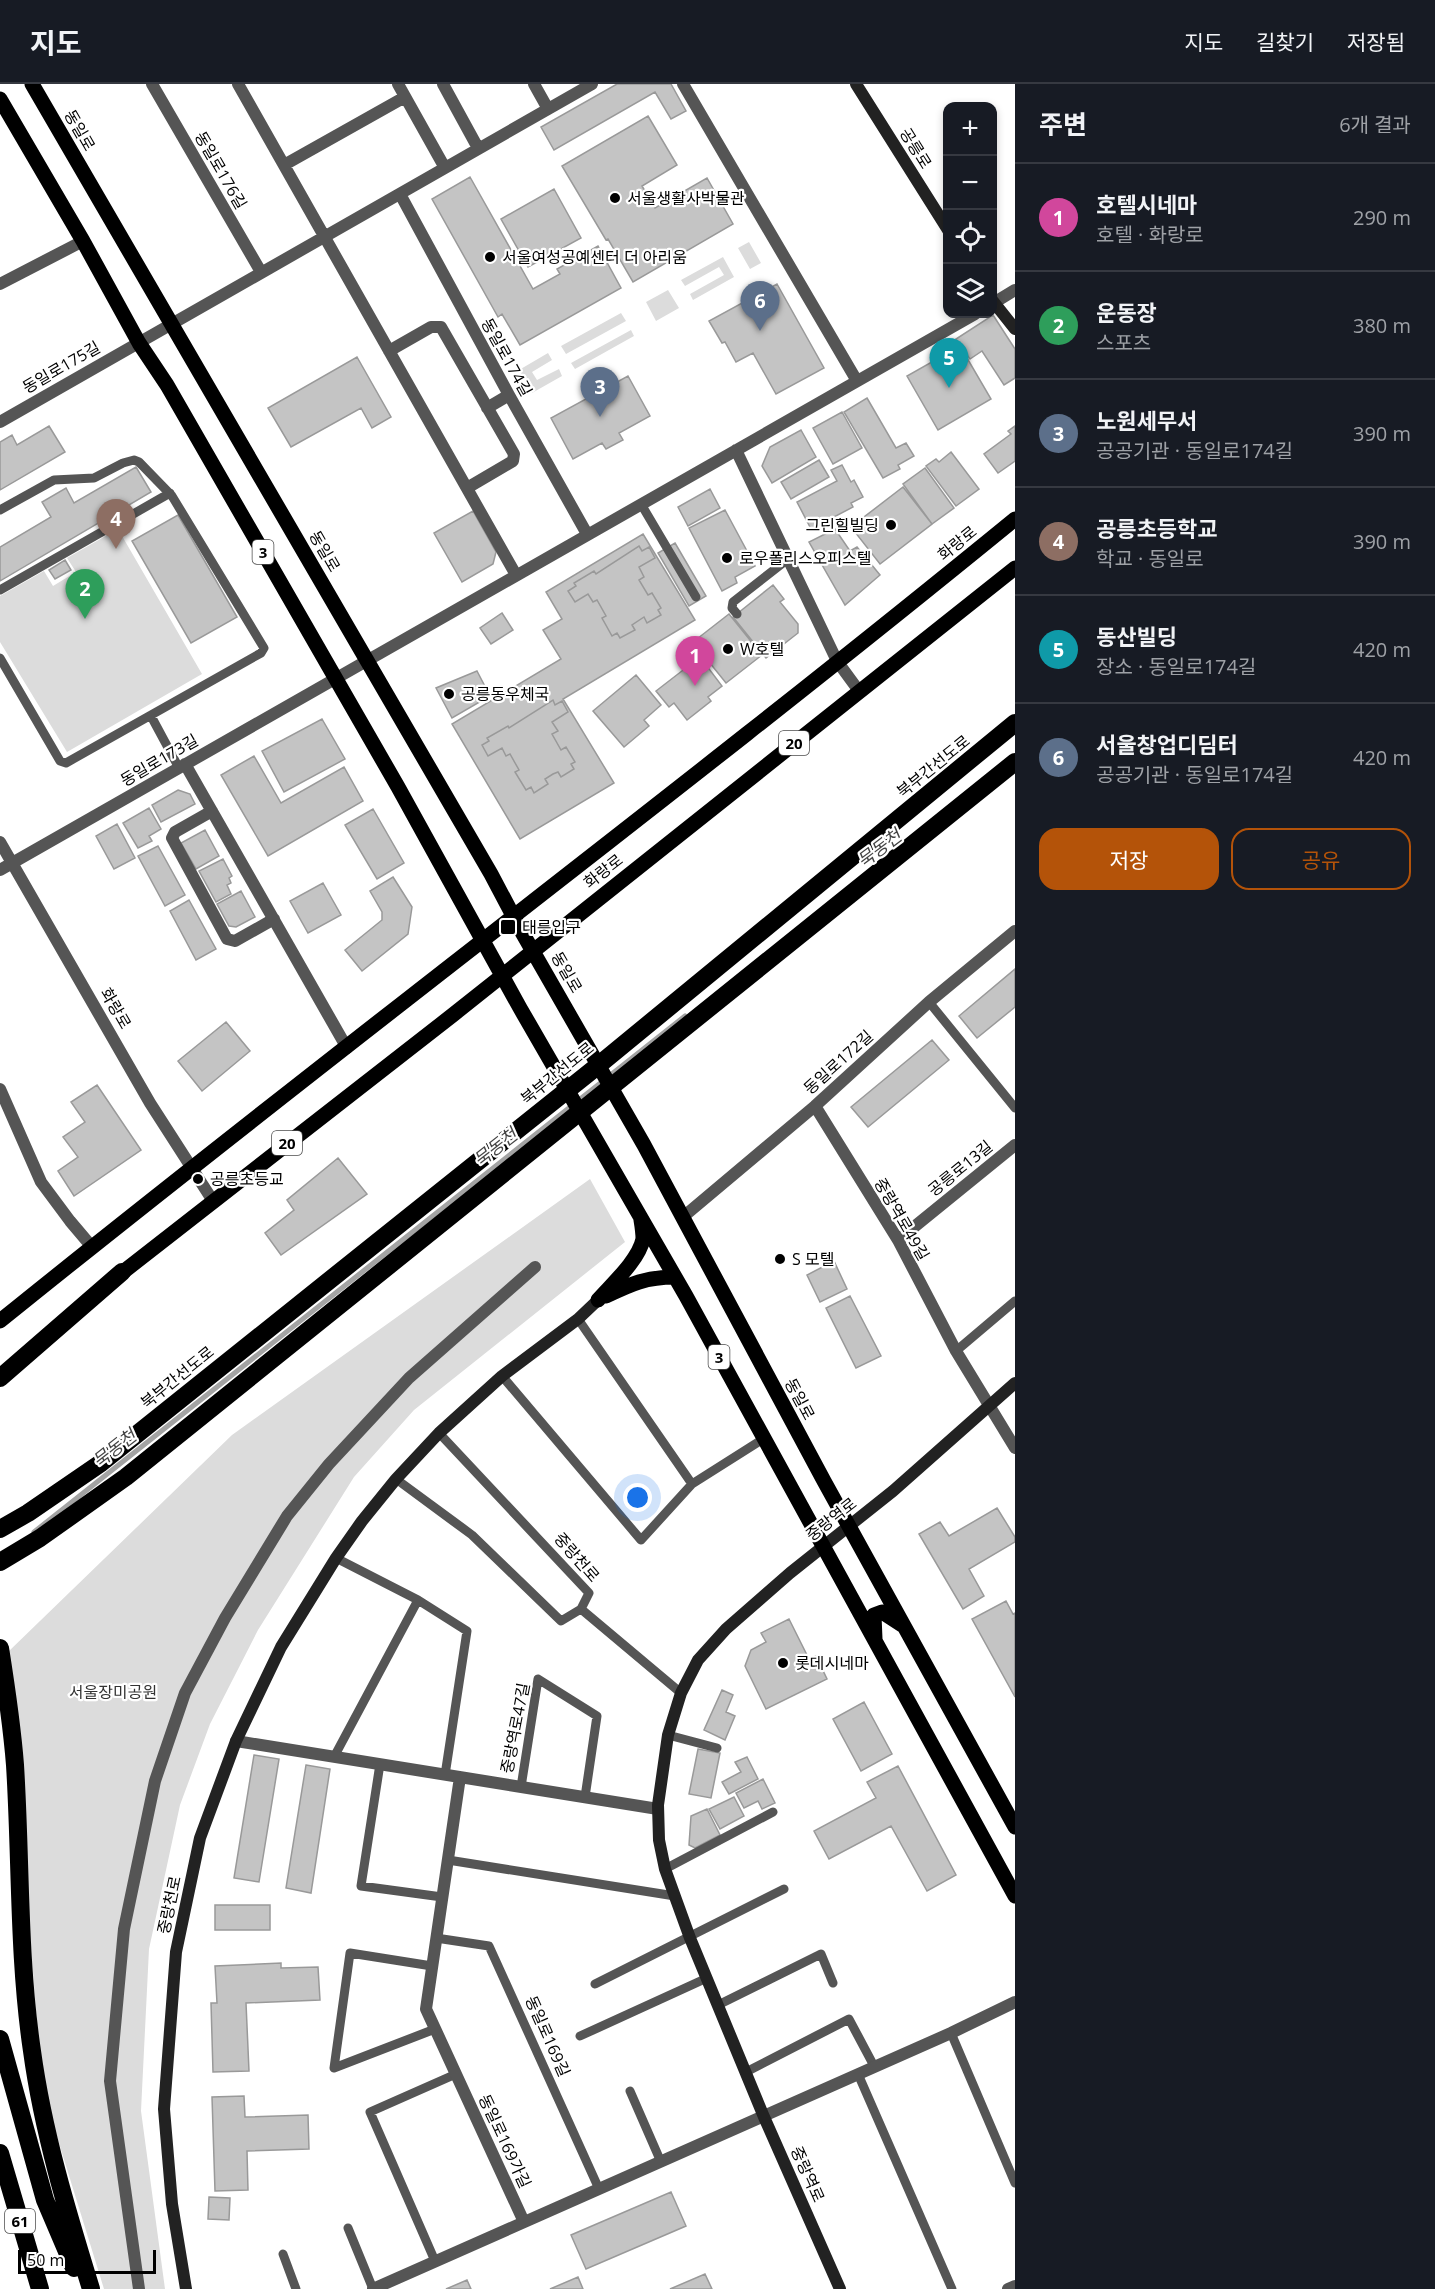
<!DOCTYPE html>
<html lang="ko">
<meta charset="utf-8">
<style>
:root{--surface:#171b24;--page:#20242c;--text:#f1f3f6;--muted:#9ea1a6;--line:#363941;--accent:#b45309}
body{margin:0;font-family:"Open Sans","Noto Sans KR",sans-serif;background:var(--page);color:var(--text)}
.controls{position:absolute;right:18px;top:18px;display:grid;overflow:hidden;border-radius:12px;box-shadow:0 3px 9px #0003}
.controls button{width:54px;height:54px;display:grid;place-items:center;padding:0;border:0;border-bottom:2px solid var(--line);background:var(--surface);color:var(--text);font:30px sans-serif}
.scale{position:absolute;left:18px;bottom:15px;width:138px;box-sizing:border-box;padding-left:6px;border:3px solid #000;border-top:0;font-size:16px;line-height:21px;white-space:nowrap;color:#000;-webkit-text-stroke:4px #fff;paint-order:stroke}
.you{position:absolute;left:638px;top:1414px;width:21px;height:21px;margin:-15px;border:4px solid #fff;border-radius:50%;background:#1a73e8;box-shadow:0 0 0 9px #1a73e833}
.badge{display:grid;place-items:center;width:39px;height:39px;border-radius:50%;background:var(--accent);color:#fff;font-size:20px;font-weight:700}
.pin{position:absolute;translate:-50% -50px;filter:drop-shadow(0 2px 3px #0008)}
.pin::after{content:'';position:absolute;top:32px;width:21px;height:18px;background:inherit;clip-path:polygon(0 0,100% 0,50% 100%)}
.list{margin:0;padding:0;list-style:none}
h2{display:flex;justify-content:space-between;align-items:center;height:78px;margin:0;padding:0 24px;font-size:26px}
h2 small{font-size:20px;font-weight:400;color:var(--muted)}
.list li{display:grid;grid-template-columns:39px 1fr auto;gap:18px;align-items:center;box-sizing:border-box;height:108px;padding:0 24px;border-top:2px solid var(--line)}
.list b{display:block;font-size:22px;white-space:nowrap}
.list p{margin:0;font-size:20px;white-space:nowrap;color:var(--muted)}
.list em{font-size:20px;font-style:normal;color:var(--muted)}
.actions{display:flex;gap:12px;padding:18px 24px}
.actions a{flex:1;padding:14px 0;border:2px solid var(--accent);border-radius:18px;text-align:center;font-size:21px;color:var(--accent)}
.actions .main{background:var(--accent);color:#fff}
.icon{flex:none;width:33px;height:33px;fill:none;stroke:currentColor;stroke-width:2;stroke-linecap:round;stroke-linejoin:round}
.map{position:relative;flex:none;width:1015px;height:2205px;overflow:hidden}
header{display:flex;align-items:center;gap:36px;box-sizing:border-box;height:84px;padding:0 30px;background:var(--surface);border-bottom:2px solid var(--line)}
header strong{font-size:28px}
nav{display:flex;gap:33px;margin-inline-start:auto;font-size:21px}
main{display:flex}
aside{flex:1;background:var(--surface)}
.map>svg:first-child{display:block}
</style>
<header>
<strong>지도</strong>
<nav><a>지도</a><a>길찾기</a><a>저장됨</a></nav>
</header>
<main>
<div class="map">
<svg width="1015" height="2205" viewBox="0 0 1015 2205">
<rect width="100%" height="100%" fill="#fff"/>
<path fill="#dcdcdc" d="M749,158L761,179L750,185L738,164Z
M723,173L734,193L693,216L690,210L724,191L719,183L685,202L681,196Z
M668,206L679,224L656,237L646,218Z
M621,229L626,237L566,270L561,262Z
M631,246L634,252L575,285L571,279Z
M548,269L552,276L532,288L537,296L559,285L562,292L532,309L519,286Z
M118,445L202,590L67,668L0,558V512L44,487L53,502L76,488L67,474Z
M590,1095L625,1158L414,1326L354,1393L258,1546L210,1640L180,1721L149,1865L141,2027L165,2205H104L54,2043L40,1978L8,1568L232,1351Z"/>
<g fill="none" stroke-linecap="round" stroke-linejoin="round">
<path stroke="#a3a3a3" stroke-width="5" d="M34,1448L685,932"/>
</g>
<path fill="#c4c4c4" stroke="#999" stroke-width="1.5" d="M617,0H671L686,27L671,35L655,8L554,66L541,43Z
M648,32L677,81L642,102L655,124L707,94L733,140L633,198L608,155L606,156L562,82Z
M470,93L533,205L560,190L557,185L598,162L621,204L520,261L502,230L498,233L432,115Z
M554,105L581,154L528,183L501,135Z
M777,200L824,284L776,310L753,269L736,278L725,258L722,259L709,237Z
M993,231L1015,265V294L1004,301L982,267L970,275L956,255Z
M960,262L991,315L938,346L907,292Z
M357,273L391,333L372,344L361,324L291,363L268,324Z
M628,292L650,332L619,349L623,356L606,365L602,359L573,375L551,334Z
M867,314L896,364L906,359L914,372L898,381L900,385L883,394L844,328Z
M842,328L862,364L833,380L813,344Z
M49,342L65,368L0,406V358L12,351L17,361Z
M1015,342V377L998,389L984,370L1011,350L1008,347Z
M801,346L816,373L772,399L762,382L770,363Z
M951,368L979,405L956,422L926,382L936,375L939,378Z
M819,376L829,393L791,415L781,398Z
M842,381L851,398L854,396L863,413L851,419L853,423L811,445L797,418L837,397L831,386Z
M136,383L151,408L0,497V463L51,433L42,418L66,404L74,419Z
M925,384L954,424L932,440L903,400Z
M903,403L932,440L880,480L851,443Z
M710,405L720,424L688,442L678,423Z
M725,426L755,482L735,493L737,499L722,507L689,444Z
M473,427L496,468L493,480L462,498L434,449Z
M178,431L237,533L191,559L132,457Z
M835,445L850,467L857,463L880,491L845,521L809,458Z
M643,450L695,536L563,615L614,699L520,755L452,640L561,575L543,546L562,535L546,508Z
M675,459L706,512L689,522L658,469Z
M639,462L642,467L649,463L655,474L639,483L644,493L639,496L648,511L652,509L661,524L658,526L661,531L647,539L644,533L632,541L635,546L620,554L617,549L612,552L602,534L606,532L597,516L593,518L588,510L575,518L568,507L576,502L574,499L594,487L596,490Z
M65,476L71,486L55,495L49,486Z
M773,501L784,515L780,518L798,540V549L766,574L733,533Z
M502,529L513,546L491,560L480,544Z
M729,530L762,571L726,599L693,558Z
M700,573L722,602L708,613L711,617L687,636L674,619L669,623L656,607Z
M477,587L490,612L452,634L436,604Z
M636,591L661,621L644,636L649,642L624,663L593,627Z
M553,616L555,621L562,617L568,628L552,638L558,647L552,650L561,666L566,663L575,678L571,680L574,685L561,693L558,688L553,690L545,695L548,700L534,709L531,703L526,706L515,688L519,686L510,670L506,672L502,664L488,672L482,661L489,657L487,654L508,642L509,644Z
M322,635L345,675L284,708L262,667Z
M254,672L281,719L344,683L363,717L268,772L221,691Z
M178,706L190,710L195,720L161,738L152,721Z
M149,724L161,745L149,752L152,757L138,764L123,739Z
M373,725L404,779L377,795L345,741Z
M117,740L135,774L114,785L96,752Z
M205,746L219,772L196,785L181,759Z
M158,762L185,811L165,822L138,772Z
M223,775L232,792L229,794L231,799L227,801L231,810L216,818L199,787Z
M393,793L412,823L408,850L362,887L345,866L382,836V828L370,807Z
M323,799L341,831L308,849L290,817Z
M241,807L255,833L236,843L229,842L217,820Z
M189,816L216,865L196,876L170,827Z
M1015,885V923L977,954L959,932Z
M226,938L250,967L202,1007L178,977Z
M932,956L949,976L868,1043L851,1023Z
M97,1001L141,1066L74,1112L58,1087L78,1073L63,1053L85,1038L71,1018Z
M338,1074L367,1110L281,1171L265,1149L294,1126L287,1116Z
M834,1177L847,1205L820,1218L807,1191Z
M850,1212L881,1272L856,1284L826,1224Z
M997,1424L1015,1453V1458L969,1485L984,1512L963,1525L919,1450L940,1438L949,1452Z
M1006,1517L1013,1530L1015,1529V1613L972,1535Z
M789,1535L809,1575L816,1572L827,1595L766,1625L745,1582L751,1566L766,1558L761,1549Z
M722,1606L733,1611L726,1628L735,1632L725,1656L704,1646Z
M864,1618L892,1670L861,1687L833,1635Z
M698,1665L720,1669L711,1714L689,1710Z
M254,1671L279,1675L259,1798L234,1794Z
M747,1673L758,1695L729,1710L722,1698L741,1688L735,1678Z
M306,1681L330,1685L311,1809L286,1804Z
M898,1682L956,1791L927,1807L891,1742L829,1775L814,1747L876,1714L867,1698Z
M763,1695L775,1719L762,1725L758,1717L744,1724L736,1709Z
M734,1713L744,1732L720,1745L709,1725Z
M707,1725L720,1751L695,1764L689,1761L691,1732Z
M215,1821H270V1846H215Z
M281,1879V1884L318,1883L320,1916L246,1919L249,1987L213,1988L211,1919H217L215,1882Z
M244,2012L245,2033L308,2031L309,2065L247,2067L248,2106L215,2107L212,2013Z
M671,2108L686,2142L586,2185L571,2151Z
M209,2113L230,2114L229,2136L208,2135Z
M705,2190L712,2205H670Z
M578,2193L583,2205H550Z
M467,2196L471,2205H446Z"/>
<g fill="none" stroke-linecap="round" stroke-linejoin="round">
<path stroke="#555" stroke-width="9" d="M641,420L696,513
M0,426L54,396L94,394L123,379L134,376L139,378L172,412L264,564L261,569L66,679L60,677L0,574
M0,506L170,409
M737,530L732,524L733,518L788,475
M151,632L179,684
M929,918L1015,1024
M578,1235L692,1400
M956,1267L1015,1217
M502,1292L641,1456L692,1400L763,1355
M396,1395L472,1451L561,1537L581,1525L589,1509L439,1349
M336,1474L418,1516L467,1547L445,1691
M581,1525L681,1609
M668,1651L717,1664
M334,1673L418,1516
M380,1680L361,1802L442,1813
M521,1703L538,1595L597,1632L585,1713
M448,1776L675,1812
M665,1785L773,1728
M436,1854L489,1862L599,2105
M432,1882L350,1869L334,1984L435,1945
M595,1900L784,1805
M718,1921L821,1870L833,1899
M951,1949L1015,2099
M580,1952L707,1894
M746,1988L849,1935L874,1982
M858,1990L952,2205
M630,2007L661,2078
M348,2144L373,2205
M283,2170L296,2205
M435,2177L370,2028L456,1990"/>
<path stroke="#555" stroke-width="12" d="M152,0L261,188
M238,0L516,491
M398,0L445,84
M443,0L478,64
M534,0L548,25
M683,0L857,297
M284,81L405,13
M400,110L509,311L587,450
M0,200L83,157
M992,220L1015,206
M389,267L431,243H441L514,370L513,377L467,404
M487,324L509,311
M0,338L592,0
M736,366L837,577L859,607
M185,680L347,964
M212,727L175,748L172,754L227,855L235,857L274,835
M0,758L150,1019L213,1117
M0,786L975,230
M0,1005L41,1098L70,1137L92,1163
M815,1022L898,1156L956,1267L1015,1364
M683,1133L815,1022L929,918L1015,847
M898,1156L1015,1061
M236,1657L658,1725
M460,1693L426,1925L524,2138
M139,2205L110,1997L124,1845L155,1697L185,1609L225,1534L287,1432L329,1380L409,1294L535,1183
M373,2205L951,1949L1015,1918
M1008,2205L1015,2202"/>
<path stroke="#222" stroke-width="12" d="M856,0L948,146
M992,216L1015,245
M186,2205L172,2120L164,2025L176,1868L200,1754L236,1657L281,1563L336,1474L362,1437L396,1395L439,1349L502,1292L578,1235L598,1216
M840,2205L764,2033L690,1854L665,1785L659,1756L658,1721L668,1651L681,1609L698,1576L726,1545L790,1489L893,1407L1015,1299"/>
<path stroke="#000" stroke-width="15" d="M32,0L491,790L519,843L644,1061L824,1397L1015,1743
M0,15L83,157L139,259L167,301L398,703L520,924L686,1212L1015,1812
M114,1195L454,930L1015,484
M606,1212C631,1200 646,1193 675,1193
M598,1216C611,1201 639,1176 643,1155C643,1150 642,1142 641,1136
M0,1237C335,966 681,708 1015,435
M875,1555L874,1531L882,1528L902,1541"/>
<path stroke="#000" stroke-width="18" d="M0,1294L122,1188
M0,1445L28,1429L101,1379L595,984L1015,639
M0,1478L40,1454L126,1393L1015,678
M0,1564C6,1602 12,1642 15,1681C21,1776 18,1872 32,1967C43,2048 67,2127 91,2205
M0,1955L45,2116L74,2184
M0,2069L40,2205"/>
</g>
<g fill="#000" stroke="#fff" stroke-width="2">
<circle cx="615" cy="114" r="6"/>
<circle cx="490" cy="173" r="6"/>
<circle cx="891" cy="441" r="6"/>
<circle cx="727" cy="474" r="6"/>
<circle cx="728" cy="565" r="6"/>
<circle cx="449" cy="610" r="6"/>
<rect x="500" y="835" width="16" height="16" rx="3"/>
<circle cx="198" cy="1095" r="6"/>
<circle cx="780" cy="1175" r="6"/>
<circle cx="783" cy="1579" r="6"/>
</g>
<g text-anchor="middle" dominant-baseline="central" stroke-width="4.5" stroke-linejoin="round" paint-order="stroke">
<g fill="#fff" stroke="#4c4c4c" stroke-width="1.5">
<rect x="252.5" y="456" width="21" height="24" rx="4.5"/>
<rect x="779" y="647" width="30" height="24" rx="4.5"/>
<rect x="272" y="1047" width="30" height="24" rx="4.5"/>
<rect x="708.5" y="1261" width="21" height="24" rx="4.5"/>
<rect x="5" y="2125" width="30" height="24" rx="4.5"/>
</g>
<g font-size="15" font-weight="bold" fill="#000">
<text x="263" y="468">3</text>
<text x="794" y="659">20</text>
<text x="287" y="1059">20</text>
<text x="719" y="1273">3</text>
<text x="20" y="2137">61</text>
</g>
<g font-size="16" fill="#000" stroke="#fff">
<text transform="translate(80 46) rotate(60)">동일로</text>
<text transform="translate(916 64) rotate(58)">공릉로</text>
<text transform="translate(221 86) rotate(60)">동일로176길</text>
<text transform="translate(507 273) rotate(61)">동일로174길</text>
<text transform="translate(61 283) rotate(-30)">동일로175길</text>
<text transform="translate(957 459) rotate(-39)">화랑로</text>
<text transform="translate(325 467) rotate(60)">동일로</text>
<text transform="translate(159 676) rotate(-30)">동일로173길</text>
<text transform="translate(933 682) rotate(-39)">북부간선도로</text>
<text transform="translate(603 787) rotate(-38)">화랑로</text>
<text transform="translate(567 888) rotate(60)">동일로</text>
<text transform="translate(116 924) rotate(60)">화랑로</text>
<text transform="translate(838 978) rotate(-42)">동일로172길</text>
<text transform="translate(557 989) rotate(-39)">북부간선도로</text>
<text transform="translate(960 1084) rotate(-39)">공릉로13길</text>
<text transform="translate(902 1135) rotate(60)">중랑역로49길</text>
<text transform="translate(177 1293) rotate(-39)">북부간선도로</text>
<text transform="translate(800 1315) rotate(62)">동일로</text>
<text transform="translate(831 1435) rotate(-38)">중랑역로</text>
<text transform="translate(577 1473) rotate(49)">중랑천로</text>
<text transform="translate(515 1644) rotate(-79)">중랑역로47길</text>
<text transform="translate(169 1821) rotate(-78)">중랑천로</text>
<text transform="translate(548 1952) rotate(66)">동일로169길</text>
<text transform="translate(505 2057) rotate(65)">동일로169가길</text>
<text transform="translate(808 2090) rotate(66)">중랑역로</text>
</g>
<g font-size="16" fill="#000" stroke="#fff" text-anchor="start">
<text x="627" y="114">서울생활사박물관</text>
<text x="502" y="173">서울여성공예센터 더 아리움</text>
<text x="879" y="441" text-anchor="end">그린힐빌딩</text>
<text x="739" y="474">로우폴리스오피스텔</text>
<text x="740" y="565">W호텔</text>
<text x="461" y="610">공릉동우체국</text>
<text x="522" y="843">태릉입구</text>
<text x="210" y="1095">공릉초등교</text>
<text x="792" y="1175">S 모텔</text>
<text x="795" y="1579">롯데시네마</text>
</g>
<g font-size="16" fill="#333" stroke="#fff">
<text x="113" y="1608">서울장미공원</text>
</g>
<g font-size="18" font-style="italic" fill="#444" stroke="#fff">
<text transform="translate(879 764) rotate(-37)">묵동천</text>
<text transform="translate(495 1063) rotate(-38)">묵동천</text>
<text transform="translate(114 1364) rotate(-38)">묵동천</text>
</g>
</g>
</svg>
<div class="controls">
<button>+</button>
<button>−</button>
<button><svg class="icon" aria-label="locate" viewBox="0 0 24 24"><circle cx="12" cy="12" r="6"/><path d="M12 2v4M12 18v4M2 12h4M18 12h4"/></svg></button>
<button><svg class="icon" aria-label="layers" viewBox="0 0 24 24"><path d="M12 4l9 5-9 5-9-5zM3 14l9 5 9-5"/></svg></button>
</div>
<div class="scale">50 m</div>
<div class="you"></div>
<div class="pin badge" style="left:695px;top:602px;background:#d1479c">1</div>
<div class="pin badge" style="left:85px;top:535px;background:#2e9e5b">2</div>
<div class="pin badge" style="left:600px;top:333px;background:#5c6f8a">3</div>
<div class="pin badge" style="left:116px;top:465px;background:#8d6e63">4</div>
<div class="pin badge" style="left:949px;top:304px;background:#0f9aa8">5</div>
<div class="pin badge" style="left:760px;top:247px;background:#5c6f8a">6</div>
</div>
<aside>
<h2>주변<small>6개 결과</small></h2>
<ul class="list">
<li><span class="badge" style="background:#d1479c">1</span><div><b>호텔시네마</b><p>호텔 · 화랑로</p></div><em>290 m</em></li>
<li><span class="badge" style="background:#2e9e5b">2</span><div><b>운동장</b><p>스포츠</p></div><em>380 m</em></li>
<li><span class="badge" style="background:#5c6f8a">3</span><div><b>노원세무서</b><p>공공기관 · 동일로174길</p></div><em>390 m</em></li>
<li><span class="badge" style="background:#8d6e63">4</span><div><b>공릉초등학교</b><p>학교 · 동일로</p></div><em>390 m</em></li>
<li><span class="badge" style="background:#0f9aa8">5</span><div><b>동산빌딩</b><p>장소 · 동일로174길</p></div><em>420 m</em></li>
<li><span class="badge" style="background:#5c6f8a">6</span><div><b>서울창업디딤터</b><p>공공기관 · 동일로174길</p></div><em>420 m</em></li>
</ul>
<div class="actions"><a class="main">저장</a><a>공유</a></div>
</aside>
</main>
